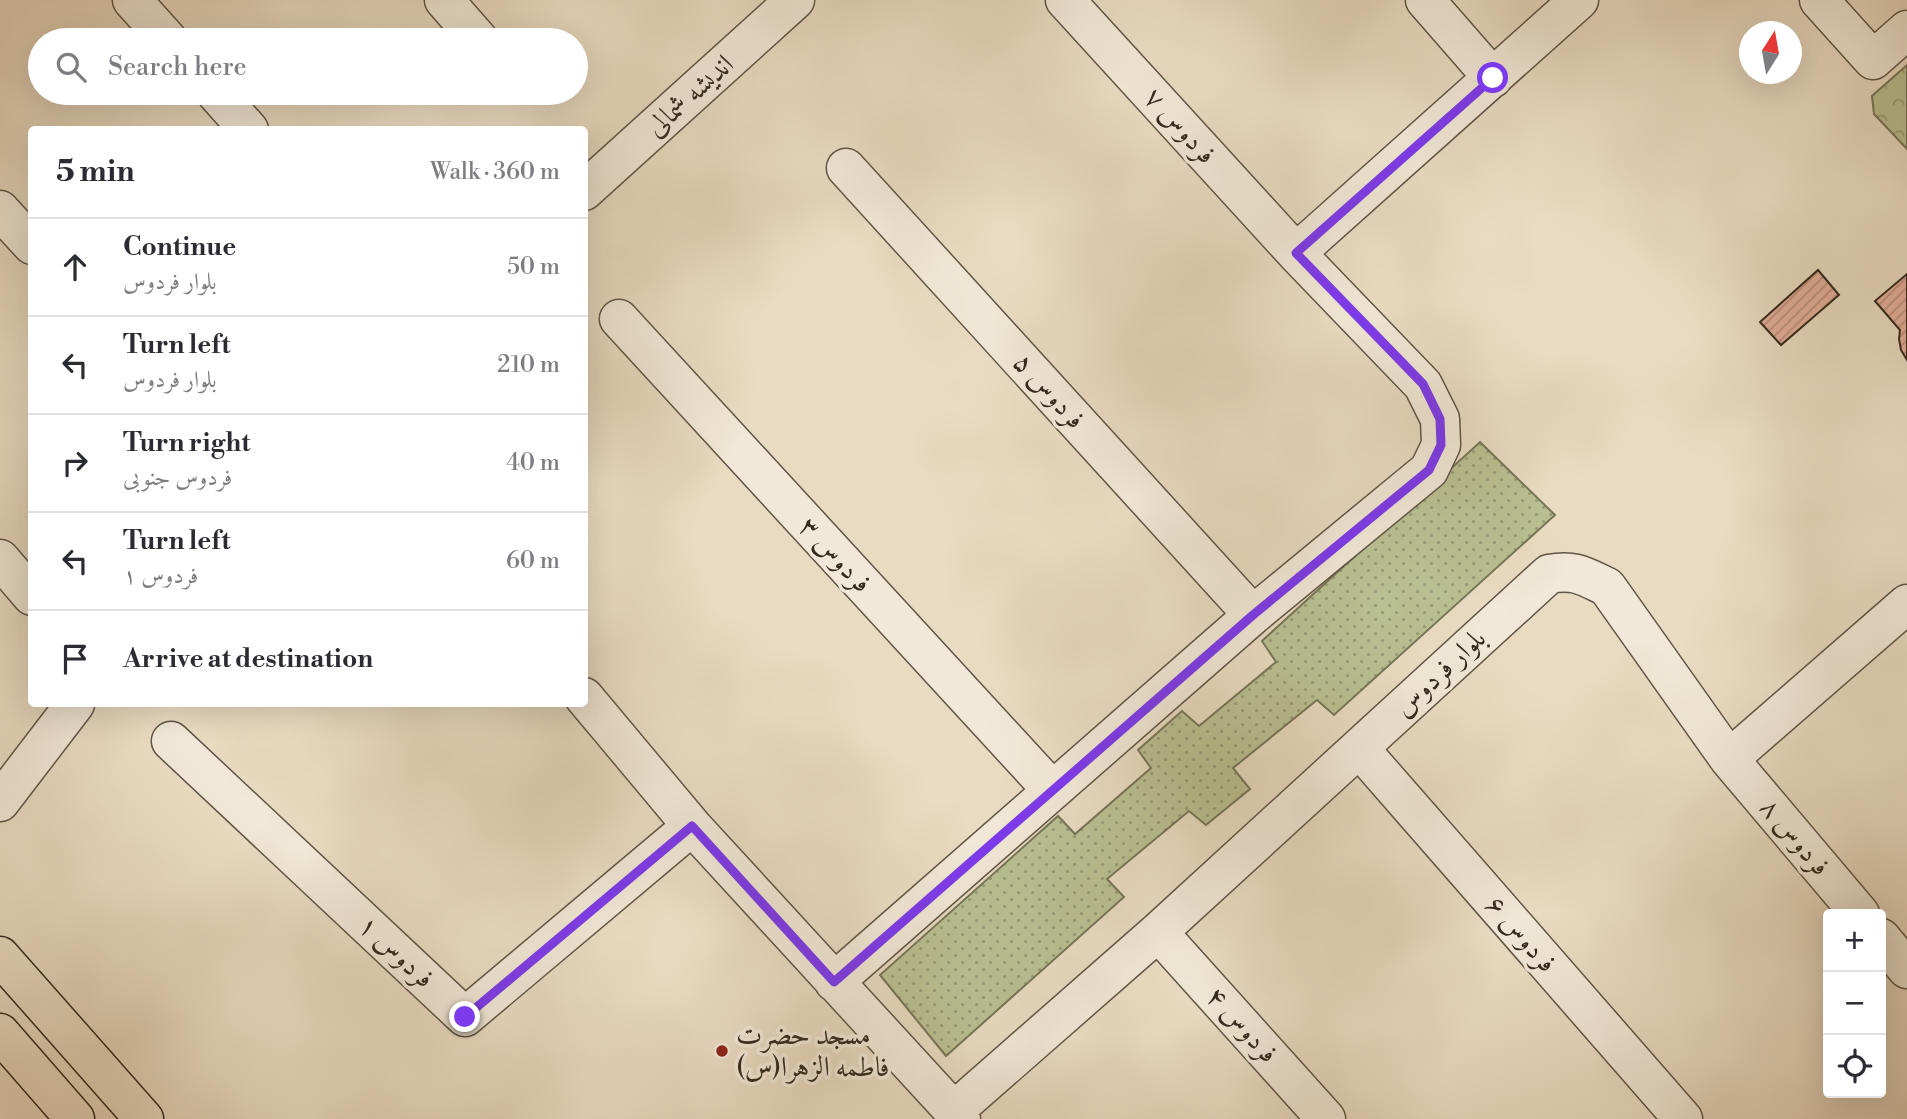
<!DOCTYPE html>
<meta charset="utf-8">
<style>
:root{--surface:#fff;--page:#f7f7f7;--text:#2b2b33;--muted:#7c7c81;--line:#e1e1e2}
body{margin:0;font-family:"Libre Bodoni",Amiri,serif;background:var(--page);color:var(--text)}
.controls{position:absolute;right:21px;bottom:21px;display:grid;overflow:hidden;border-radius:7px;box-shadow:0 7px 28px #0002}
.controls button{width:63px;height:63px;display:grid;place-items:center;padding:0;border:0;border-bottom:2px solid var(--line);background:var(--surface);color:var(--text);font:35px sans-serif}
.compass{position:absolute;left:1739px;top:21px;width:63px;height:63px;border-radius:50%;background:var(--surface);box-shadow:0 7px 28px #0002;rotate:11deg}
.stop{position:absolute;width:21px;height:21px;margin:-16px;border:5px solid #7c3aed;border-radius:50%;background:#fff}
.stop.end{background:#7c3aed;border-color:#fff;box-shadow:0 2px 7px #0008}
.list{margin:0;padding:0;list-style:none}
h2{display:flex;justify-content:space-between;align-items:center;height:91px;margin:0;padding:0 28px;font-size:30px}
h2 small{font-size:23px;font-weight:400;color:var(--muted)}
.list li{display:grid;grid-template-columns:46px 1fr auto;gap:21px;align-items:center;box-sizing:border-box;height:98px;padding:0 28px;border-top:2px solid var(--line)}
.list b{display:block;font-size:26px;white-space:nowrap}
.list p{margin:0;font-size:23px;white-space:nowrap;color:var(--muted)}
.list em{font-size:23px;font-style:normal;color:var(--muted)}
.icon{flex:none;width:38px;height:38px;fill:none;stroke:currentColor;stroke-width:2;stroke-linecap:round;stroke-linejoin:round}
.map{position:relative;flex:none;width:1907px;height:1119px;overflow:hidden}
.search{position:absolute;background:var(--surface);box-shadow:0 7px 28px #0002;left:28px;top:28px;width:560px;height:77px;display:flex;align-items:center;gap:18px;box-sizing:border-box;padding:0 24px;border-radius:38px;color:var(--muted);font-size:26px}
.panel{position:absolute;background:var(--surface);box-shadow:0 7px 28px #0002;left:28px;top:126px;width:560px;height:581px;border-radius:7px}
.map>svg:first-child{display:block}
</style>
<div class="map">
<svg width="1907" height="1119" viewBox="0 0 1907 1119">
<defs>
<pattern id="grass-dots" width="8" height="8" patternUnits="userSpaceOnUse" patternTransform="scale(1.75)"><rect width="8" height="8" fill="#b9c092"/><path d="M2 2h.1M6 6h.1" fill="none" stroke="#979c77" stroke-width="1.8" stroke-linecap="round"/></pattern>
<pattern id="park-crowns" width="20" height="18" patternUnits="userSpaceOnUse" patternTransform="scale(1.75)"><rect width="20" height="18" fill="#b9c092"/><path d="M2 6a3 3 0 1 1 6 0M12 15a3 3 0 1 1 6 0" fill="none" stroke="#979c77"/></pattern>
<pattern id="building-hatch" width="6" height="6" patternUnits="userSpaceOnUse" patternTransform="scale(1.75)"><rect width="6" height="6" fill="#e3ae99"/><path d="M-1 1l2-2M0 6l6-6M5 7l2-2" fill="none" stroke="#b98e7c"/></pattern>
</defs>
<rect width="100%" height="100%" fill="#e9dbc2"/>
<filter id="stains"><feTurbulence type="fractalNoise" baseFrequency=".00286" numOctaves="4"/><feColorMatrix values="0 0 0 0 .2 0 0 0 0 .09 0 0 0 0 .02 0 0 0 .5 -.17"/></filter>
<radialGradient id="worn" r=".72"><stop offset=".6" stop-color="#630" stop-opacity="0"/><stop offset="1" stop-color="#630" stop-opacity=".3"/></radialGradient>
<path fill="url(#grass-dots)" stroke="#767558" stroke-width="2" d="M1480,442L1555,515L1334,715L1317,700L1233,768L1250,789L1206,825L1189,811L1107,879L1124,897L946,1056L880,975L1058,816L1075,834L1151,768L1138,750L1182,711L1199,726L1276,662L1262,641Z"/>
<path fill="url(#park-crowns)" stroke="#767558" stroke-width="2" d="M1907,65V149L1874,114L1872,96Z"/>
<path fill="url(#building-hatch)" stroke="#332a1e" stroke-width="2" d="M1818,270L1839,295L1781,345L1760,322Z
M1907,274V360L1901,350L1899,339L1900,330L1875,301Z"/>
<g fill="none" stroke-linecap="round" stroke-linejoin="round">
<g stroke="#605647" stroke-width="41">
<path id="minor" d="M132,0L168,40
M444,0L479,40
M1065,0L1296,253
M1425,0L1493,78
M1819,0L1873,60L1907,30
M216,93L249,130
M846,168L1253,615
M584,191L795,0
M0,210L32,245
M619,319L1052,790
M0,559L32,596
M584,697L692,826L961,1119
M171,741L465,1017L692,826
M1359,748L1683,1119
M1729,759L1860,914
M0,802L75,704
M1158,932L1326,1119
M1881,938L1907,969
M834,982L1253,615L1429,470L1441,445L1440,419L1423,385L1296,253L1579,0
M954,1111L1158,932L1549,574C1575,569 1584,576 1607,587L1729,759L1907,604"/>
</g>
<g stroke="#332a1e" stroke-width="41">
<path id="major" d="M0,956L144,1119
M0,1033L75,1119"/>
</g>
<use href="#minor" stroke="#f1e8d7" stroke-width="38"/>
<use href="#major" stroke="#e9dbc2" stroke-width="38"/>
</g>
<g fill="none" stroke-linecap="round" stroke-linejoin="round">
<path stroke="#7c3aed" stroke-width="9" d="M465,1017L692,826L834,982L1253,615L1429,470L1441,445L1440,419L1423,384L1296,253L1493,78"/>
</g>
<circle fill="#8f2418" stroke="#f1e8d7" stroke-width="2.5" cx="722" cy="1051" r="7"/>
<g text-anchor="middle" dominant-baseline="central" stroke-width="7" stroke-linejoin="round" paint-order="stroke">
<g font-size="28" fill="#332a1e" stroke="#f1e8d7">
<text transform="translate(690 96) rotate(-42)">اندیشه شمالی</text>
<text transform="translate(1180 126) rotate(48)">فردوس ۷</text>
<text transform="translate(1049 391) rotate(48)">فردوس ۵</text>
<text transform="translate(835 555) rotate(47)">فردوس ۳</text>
<text transform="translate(1440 673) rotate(-43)">بلوار فردوس</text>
<text transform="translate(1795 837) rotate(50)">فردوس ۸</text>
<text transform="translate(1521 934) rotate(49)">فردوس ۶</text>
<text transform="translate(396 952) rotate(43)">فردوس ۱</text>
<text transform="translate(1242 1025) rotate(48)">فردوس ۴</text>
</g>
<g font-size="28" fill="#332a1e" stroke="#f1e8d7" text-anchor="start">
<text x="736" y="1035">مسجد حضرت<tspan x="736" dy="32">فاطمه الزهرا(س)</tspan></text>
</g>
</g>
<rect width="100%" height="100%" filter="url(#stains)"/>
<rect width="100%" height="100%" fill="url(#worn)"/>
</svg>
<div class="controls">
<button>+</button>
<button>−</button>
<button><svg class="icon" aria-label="locate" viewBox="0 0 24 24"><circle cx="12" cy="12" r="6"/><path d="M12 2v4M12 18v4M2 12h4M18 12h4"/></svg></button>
</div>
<svg class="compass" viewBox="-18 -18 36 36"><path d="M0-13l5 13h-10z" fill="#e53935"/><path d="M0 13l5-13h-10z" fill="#7c7c81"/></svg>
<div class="stop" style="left:1493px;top:78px"></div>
<div class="stop end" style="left:465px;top:1017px"></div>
<div class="search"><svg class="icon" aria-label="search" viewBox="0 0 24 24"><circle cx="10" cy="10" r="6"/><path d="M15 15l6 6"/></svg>Search here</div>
<section class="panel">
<h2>5 min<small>Walk · 360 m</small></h2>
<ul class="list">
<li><svg class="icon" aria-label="ahead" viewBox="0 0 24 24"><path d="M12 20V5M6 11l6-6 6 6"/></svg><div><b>Continue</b><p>بلوار فردوس</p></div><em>50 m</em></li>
<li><svg class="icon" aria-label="left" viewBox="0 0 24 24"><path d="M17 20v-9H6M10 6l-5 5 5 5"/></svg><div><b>Turn left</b><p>بلوار فردوس</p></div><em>210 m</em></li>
<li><svg class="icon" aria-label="right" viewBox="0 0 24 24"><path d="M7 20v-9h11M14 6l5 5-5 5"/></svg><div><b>Turn right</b><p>فردوس جنوبی</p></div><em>40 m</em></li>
<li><svg class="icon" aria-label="left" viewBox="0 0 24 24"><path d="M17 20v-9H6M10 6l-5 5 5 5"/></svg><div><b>Turn left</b><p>فردوس ۱</p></div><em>60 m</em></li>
<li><svg class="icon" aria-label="arrive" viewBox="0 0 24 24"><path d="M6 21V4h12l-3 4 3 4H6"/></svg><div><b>Arrive at destination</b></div></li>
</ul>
</section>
</div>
